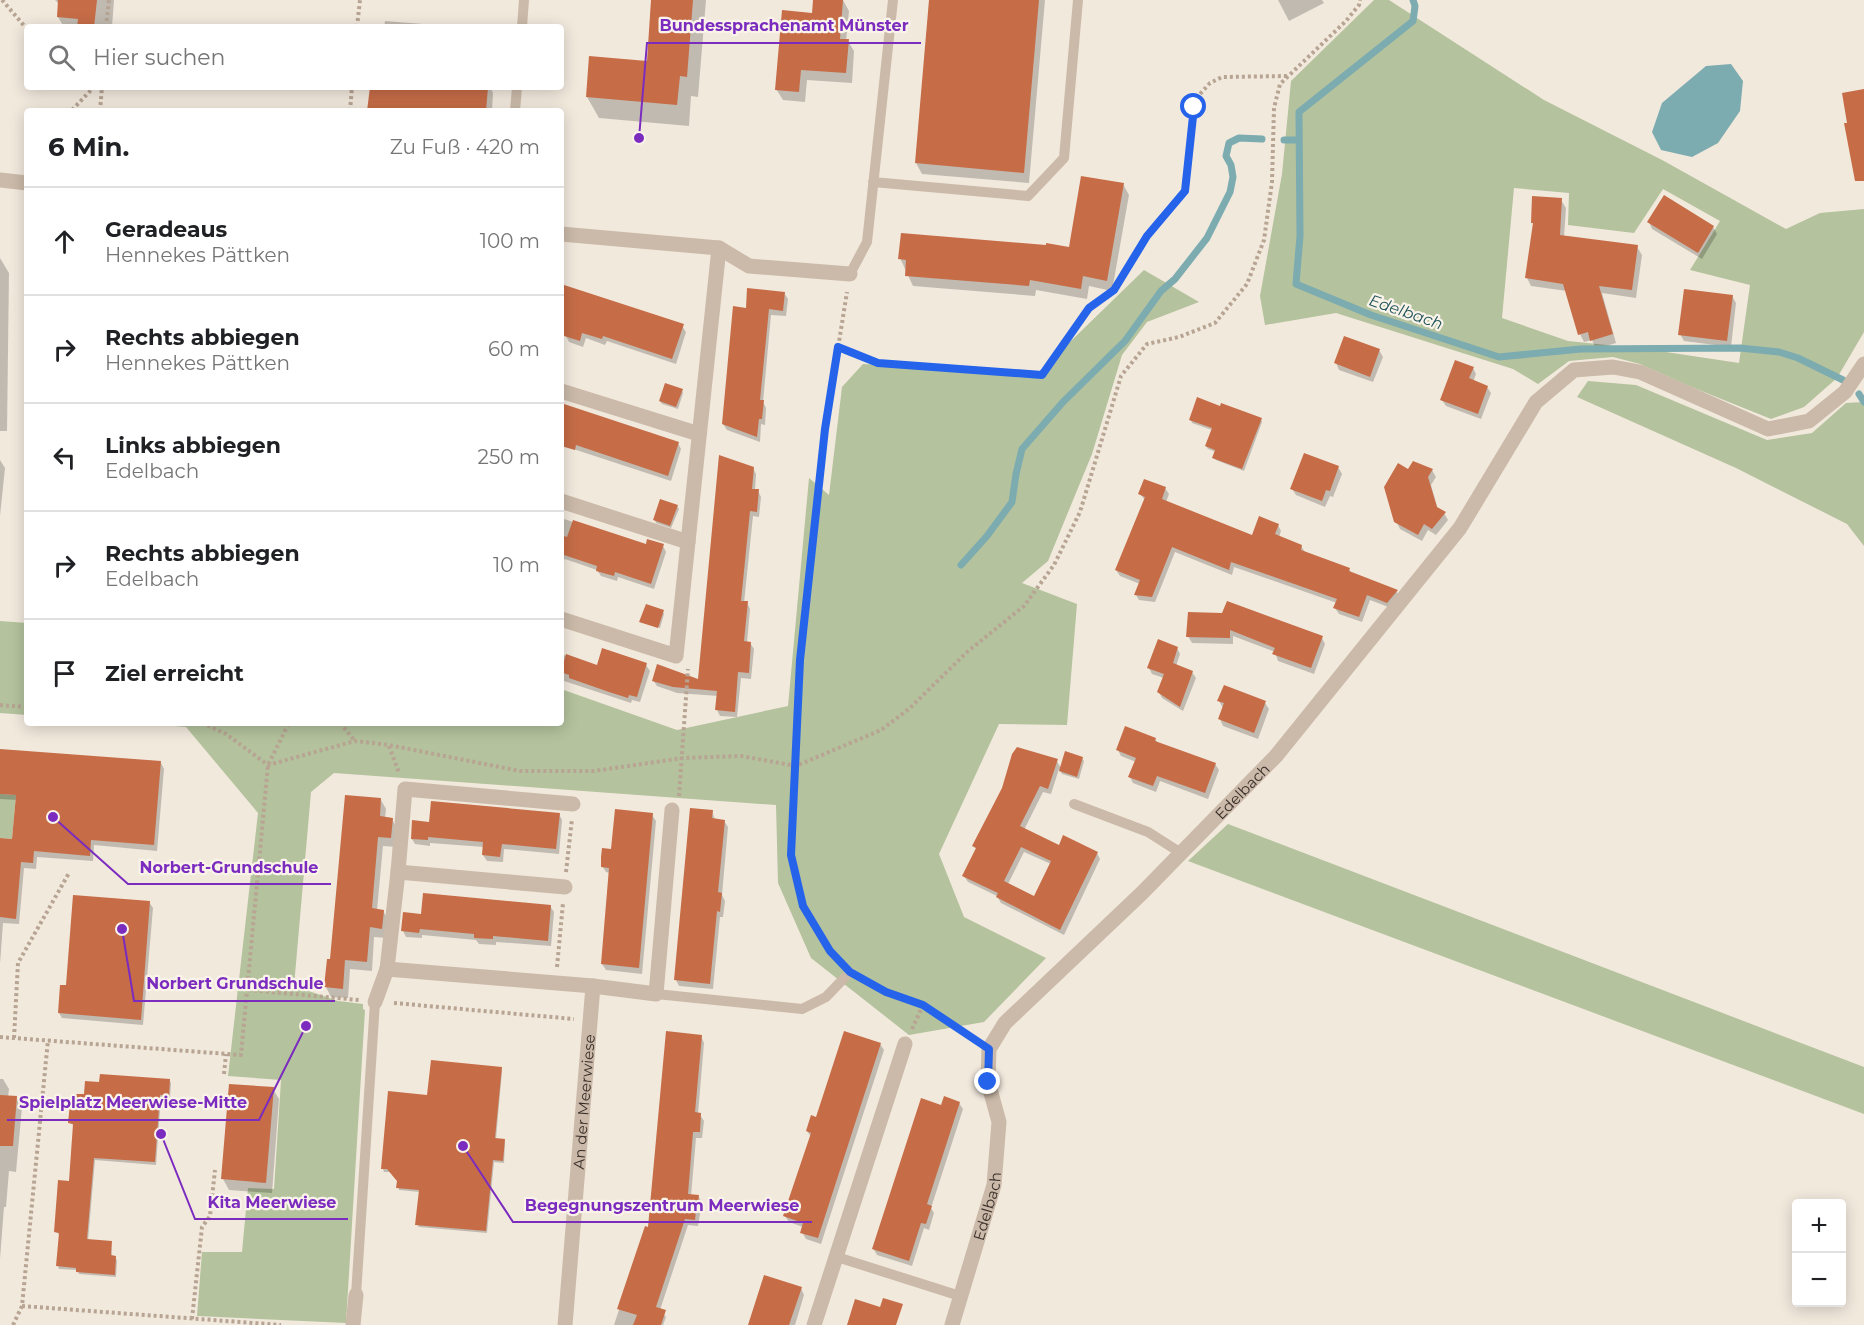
<!DOCTYPE html>
<html lang="de">
<meta charset="utf-8">
<style>
:root{--surface:#fff;--page:#f2f2f2;--text:#202124;--muted:#757577;--line:#e0e0e0}
body{margin:0;font-family:Montserrat,sans-serif;background:var(--page);color:var(--text)}
.controls{position:absolute;right:18px;bottom:18px;display:grid;overflow:hidden;border-radius:6px;box-shadow:0 3px 15px #0003}
.controls button{width:54px;height:54px;display:grid;place-items:center;padding:0;border:0;border-bottom:2px solid var(--line);background:var(--surface);color:var(--text);font:30px sans-serif}
.stop{position:absolute;width:18px;height:18px;margin:-14px;border:4px solid #2563eb;border-radius:50%;background:#fff}
.stop.end{background:#2563eb;border-color:#fff;box-shadow:0 2px 6px #0008}
.list{margin:0;padding:0;list-style:none}
h2{display:flex;justify-content:space-between;align-items:center;height:78px;margin:0;padding:0 24px;font-size:26px}
h2 small{font-size:20px;font-weight:400;color:var(--muted)}
.list li{display:grid;grid-template-columns:39px 1fr auto;gap:18px;align-items:center;box-sizing:border-box;height:108px;padding:0 24px;border-top:2px solid var(--line)}
.list b{display:block;font-size:22px;white-space:nowrap}
.list p{margin:0;font-size:20px;white-space:nowrap;color:var(--muted)}
.list em{font-size:20px;font-style:normal;color:var(--muted)}
.icon{flex:none;width:33px;height:33px;fill:none;stroke:currentColor;stroke-width:2;stroke-linecap:round;stroke-linejoin:round}
.map{position:relative;flex:none;width:1864px;height:1325px;overflow:hidden}
.search{position:absolute;background:var(--surface);box-shadow:0 3px 15px #0003;left:24px;top:24px;width:540px;height:66px;display:flex;align-items:center;gap:15px;box-sizing:border-box;padding:0 21px;border-radius:6px;color:var(--muted);font-size:22px}
.panel{position:absolute;background:var(--surface);box-shadow:0 3px 15px #0003;left:24px;top:108px;width:540px;height:618px;border-radius:6px}
.map>svg:first-child{display:block}
</style>
<div class="map">
<svg width="1864" height="1325" viewBox="0 0 1864 1325">
<rect width="100%" height="100%" fill="#f2e9dd"/>
<path fill="#b4c29d" fill-rule="evenodd" d="M1374,0H1389L1544,100L1664,161L1786,229L1820,213L1864,209V332L1837,378L1804,407L1771,419L1689,386L1640,364L1613,357L1569,361L1538,384L1513,369L1336,313L1265,325L1260,296L1282,174L1291,81ZM1514,188L1569,193L1568,225L1634,233L1663,189L1720,221L1690,270L1750,285L1739,363L1646,349L1568,341L1502,318Z
M1144,270L1199,302L1147,322L1122,355L1092,454L1048,561L1022,583L1077,604L1067,725L999,724L939,854L964,917L1046,958L984,1022L909,1035L811,958L778,883L776,805L334,773L311,792L294,986L338,1001L363,1004V1009L365,1010L346,1323L197,1316L202,1252H242L248,1188L274,1189L281,1080L228,1076L258,813L186,727L139,723H561V689L677,730L788,706L809,478L829,495L842,387L863,364L1039,372Z
M1588,381L1636,385L1767,440L1812,433L1846,403L1864,402V546L1847,524L1736,468L1577,397Z
M0,621L27,623V715L0,713Z
M0,794L16,795L12,839L0,838Z
M1228,824L1864,1067V1114L1188,861Z"/>
<path fill="#7cabb0" d="M1731,64L1743,81L1740,111L1718,143L1692,157L1661,150L1652,132L1662,103L1706,66Z"/>
<path fill="#0003" fill-rule="evenodd" d="M55,0H114L112,27H64L58,17L59,4Z
M653,0H706L698,97L691,96L689,126L599,118L587,97L648,63Z
M815,0H843L849,11L846,41H848L854,51L852,83L807,80L805,102L783,100L776,89L814,14Z
M931,0H1045L1029,183L922,174L916,163Z
M1278,0H1322L1324,3L1289,21Z
M385,21L423,24L424,27H384Z
M371,87H490L493,93L492,111H369Z
M1123,184L1129,195L1112,291L1089,286L1087,299L1036,290L1035,296L913,286L900,258L1070,249Z
M1561,200L1566,208L1564,237L1637,247L1642,255L1636,298L1602,293L1616,343L1596,349L1592,340L1584,342L1580,334L1567,291L1531,286L1527,278L1534,225L1532,222Z
M1649,222L1713,227L1717,234L1702,259L1652,229Z
M0,258L9,273L7,431H0Z
M561,286L682,326L686,332L676,364L607,341L605,345L586,338L583,347L569,342L561,326Z
M784,293L788,299L786,316L771,315L763,402L766,408L765,425L761,424L760,442L727,430L723,424L747,309Z
M1732,296L1736,303L1731,347L1684,341L1680,334Z
M1379,350L1383,357L1373,382L1339,370L1336,363Z
M1473,368L1476,374L1473,382L1487,387L1491,393L1481,419L1446,406L1442,400Z
M682,390L683,393L678,409L662,404L660,401Z
M561,405L678,443L681,449L671,481L561,445Z
M1261,419L1262,422L1244,471L1216,460L1214,458L1216,452L1208,449L1206,446L1212,430L1192,423L1191,420Z
M0,460L5,468L0,516Z
M1338,467L1342,474L1333,497L1330,496L1325,507L1296,495L1292,489Z
M753,468L756,474L755,490L758,491L761,497L759,517L753,516L744,603H747L750,609L747,643H750L754,649L751,679L741,678L737,717L720,716L717,710L718,696L677,693L657,686L653,680L699,681Z
M1432,470L1436,477L1431,485L1438,510L1444,513L1448,520L1436,535L1428,530L1422,541L1400,529L1396,521L1409,471Z
M1165,488L1169,494L1166,502L1253,537L1278,525L1281,531L1279,537L1301,546L1305,552L1349,569L1352,574L1396,591L1400,597L1391,608L1370,600L1362,622L1339,614L1335,608L1337,603L1234,567L1232,575L1175,552L1155,602L1139,600L1136,595L1140,584L1120,576L1116,570L1145,500L1140,494Z
M677,506L679,509L671,528L656,523L655,520Z
M561,518L646,546H663L666,552L654,589L618,577L617,581L601,576L597,570L565,559L563,563L561,562Z
M663,612L664,614L660,628L641,621Z
M1189,613L1322,638L1325,644L1314,674L1278,661L1275,652L1233,636V644L1192,643L1188,636Z
M1177,648L1180,654L1176,666L1192,672L1196,678L1183,711L1162,698L1159,692L1164,678L1152,674L1149,668Z
M561,654L598,667L646,665L650,671L640,702L632,700L631,703L561,680Z
M1219,701L1265,703L1269,709L1258,739L1223,726L1220,719L1223,708Z
M1155,739L1158,743L1215,764L1219,770L1208,799L1160,781L1156,792L1133,783L1130,777L1136,762L1121,756L1118,750Z
M0,750L161,763L164,769L157,851L94,845L93,861L37,857L36,869L24,868L19,924L3,923L0,964V839L13,841L17,800L0,799Z
M1082,758L1084,761L1079,779L1062,774L1059,769L1051,794L1043,792L1024,830L1060,847L1097,853L1100,859L1064,935L1001,903L997,896L968,882L964,876L977,850L974,846L1056,760L1061,768ZM1024,852L1051,864L1035,898L1008,884Z
M381,800L386,809L385,818L392,819L397,829L396,847L383,846L377,910L383,911L389,921L387,938L374,937L372,971L350,969L348,998L331,997L326,987L332,960Z
M712,811L715,820L724,821L728,827L722,895L725,901L723,917H720L713,989L679,986L676,980Z
M559,814L562,820L559,854L504,849L503,862L487,861L483,855L484,847L430,843V846L415,844L412,839L431,823Z
M652,815L656,821L642,974L606,970L602,964L610,873L606,872L602,866L612,850Z
M149,902L153,908L143,1025L62,1018L59,1013L67,987Z
M550,906L554,912L551,946L496,942V945L479,944L476,940L422,935V938L406,937L403,931L422,915Z
M701,1036L704,1043L698,1114L700,1115L704,1121L702,1138H696L691,1196H698L702,1202L698,1226L688,1225L660,1310L666,1317L663,1325H614L646,1228L649,1229Z
M880,1044L884,1050L821,1244L806,1239L802,1232L803,1227L789,1222L785,1216L811,1137L807,1131Z
M501,1068L502,1071L496,1139L504,1140L505,1143L504,1163L494,1162L487,1233L419,1227L417,1224L420,1192L399,1190L398,1182L390,1172H384L383,1169L429,1097Z
M0,1079H3L9,1089L8,1097H16L22,1107L16,1172L9,1171L6,1207H4L0,1259Z
M169,1080L171,1083L170,1098H161L156,1165L95,1160L88,1241L111,1243L112,1257L115,1258L117,1260L116,1277L79,1274L78,1270L59,1269L58,1266L60,1235L56,1232L70,1182L75,1126L70,1123L86,1096Z
M273,1089L279,1099L272,1193L229,1190L223,1179Z
M959,1103L963,1109L931,1208L934,1213L929,1230L924,1228L912,1266L877,1255L873,1248L942,1107Z
M801,1288L804,1295L795,1325H749Z"/>
<g fill="none" stroke-linecap="round" stroke-linejoin="round">
<path stroke="#7cabb0" stroke-width="7" d="M1413,0L1415,6L1413,21L1299,112L1300,236L1296,284L1371,315L1499,357L1581,349L1740,348L1779,352L1798,358L1843,380
M1284,140H1299
M1859,394L1864,402
M961,565L987,536L1012,502L1016,474L1022,449L1063,402L1125,341L1161,291L1175,279L1207,238L1230,192L1233,177L1231,165L1226,156L1229,143L1239,138L1262,139"/>
</g>
<path fill="#c66c47" d="M58,0H97L94,27H77L78,19L57,17Z
M651,0H693L687,77L680,76L677,105L586,97L589,56L647,61Z
M813,0H843L840,39H849L846,73L801,70L799,92L775,90L782,10L812,13Z
M929,0H1039L1024,173L915,163Z
M370,87H488L486,111H367Z
M1864,89V181H1855L1844,123H1847L1842,93Z
M1081,176L1124,183L1107,281L1083,276L1081,289L1030,280L1029,286L905,276L906,260L898,259L901,233L1046,245V243L1069,247Z
M1664,195L1714,226L1698,253L1647,222Z
M1532,196L1562,198L1560,235L1638,245L1632,290L1599,286L1613,334L1590,341L1588,332L1578,335L1563,284L1525,278L1533,223H1531Z
M561,284L684,324L672,359L603,336L602,339L582,333L580,341L561,335Z
M747,288L785,292L783,311L769,309L760,400H764L762,419H759L757,437L722,424L733,306L746,308Z
M1684,289L1733,295L1727,341L1678,335Z
M1344,336L1380,349L1370,377L1334,363Z
M1455,360L1474,367L1469,378L1488,386L1478,414L1440,400Z
M665,383L683,389L676,407L659,401Z
M1197,397L1220,406L1221,403L1262,418L1242,469L1212,458L1215,450L1205,446L1212,428L1189,420Z
M561,403L679,442L668,476L576,445L575,450L561,446Z
M1304,453L1339,466L1330,491L1326,490L1322,501L1290,489Z
M719,455L754,467L752,489H759L757,512L750,511L741,601H748L744,641L751,642L749,673L738,672L735,712L715,710L717,691L673,687L652,681L657,664L698,679Z
M1413,461L1433,469L1428,477L1437,507L1446,512L1432,529L1424,524L1418,535L1394,522L1384,487L1398,463L1408,469Z
M1144,479L1166,487L1162,499L1252,535L1259,516L1279,524L1275,534L1302,545L1301,550L1350,568L1349,571L1398,590L1387,603L1367,595L1359,617L1333,608L1337,599L1231,562L1229,570L1172,547L1152,597L1134,595L1140,580L1115,570L1145,497L1138,494Z
M660,499L678,505L670,526L653,520Z
M573,520L646,544L647,539L664,544L651,584L615,572L614,576L596,571L597,566L561,554V535L567,537Z
M1227,601L1323,636L1311,668L1272,654L1275,648L1230,630V638L1186,637L1188,612L1222,613Z
M646,604L664,610L658,628L639,622Z
M1158,639L1178,647L1173,663L1193,671L1180,707L1157,692L1164,674L1147,668Z
M602,648L647,663L637,697L629,695L628,698L609,692L569,678V675L561,672L566,654L597,665Z
M1224,685L1266,701L1254,733L1218,719L1224,703L1217,701Z
M1125,726L1156,738L1155,741L1216,763L1205,793L1157,776L1153,786L1128,777L1136,758L1116,750Z
M1017,747L1058,759L1048,789L1040,786L1020,826L1059,845L1063,835L1098,852L1060,930L996,897L1004,881L1034,896L1051,861L1021,847L998,893L962,876L976,848L972,846L1002,788L1012,754Z
M0,749L161,761L154,845L91,840L90,856L34,851L33,863L21,862L16,919L0,917V838L12,839L16,795L0,794Z
M1065,751L1083,757L1077,777L1059,771Z
M345,795L381,798L380,816L393,818L391,838L378,837L372,908L384,910L382,929L370,927L367,962L345,960L343,989L324,987L327,959H330Z
M431,801L560,813L556,849L502,844L500,857L482,855L483,842L428,837V840L411,839L412,820L429,822Z
M690,808L713,810L712,818L725,820L718,892L722,893L720,912L717,911L710,984L674,980Z
M615,809L653,813L639,968L601,964L609,868L601,867V857L602,848L611,849Z
M423,893L551,905L548,941L493,936V939L474,938V934L420,929L419,933L401,931L403,912L421,914Z
M73,895L150,901L141,1020L58,1013L60,985H66Z
M666,1031L702,1035L695,1112L701,1113L700,1132H693L688,1194L699,1195L697,1211H696L695,1220L685,1219L656,1307L666,1310L661,1325H633L637,1315L617,1309L645,1226L648,1227Z
M844,1031L881,1043L818,1238L800,1233L803,1223L783,1216L811,1133L806,1131L811,1115L816,1117Z
M431,1060L502,1067L495,1138L505,1139L503,1161L493,1160L486,1231L415,1225L419,1190L396,1188L397,1181L387,1169H381L388,1091L427,1095Z
M100,1074L170,1079L169,1096L160,1095L155,1162L94,1158L87,1239L112,1241L111,1255L116,1256L115,1275L76,1272V1268L56,1266L59,1233L54,1232L58,1180L69,1181L73,1124L68,1123L71,1094H84L85,1081L99,1082Z
M229,1084L274,1087L266,1183L221,1179Z
M0,1095L17,1096L13,1146H0Z
M944,1096L960,1102L927,1204L932,1206L926,1224L921,1223L909,1261L872,1249L921,1098L941,1105Z
M764,1275L802,1287L789,1325H748Z
M883,1298L903,1304L896,1325H847L855,1299L880,1307Z"/>
<g fill="none" stroke-linecap="round" stroke-linejoin="round">
<path stroke="#b7a493" stroke-width="4" stroke-dasharray="3 3" stroke-linecap="butt" d="M2,0L27,29
M106,27L109,0
M357,27L360,0
M72,110L94,87
M350,110L357,111
M100,111L102,87
M350,111L352,87
M839,348L878,363L1042,375L1089,308L1114,290L1147,236L1185,191L1194,107L1200,94L1210,83L1222,77L1288,76
M0,705L27,707
M202,723L226,734L268,765L355,741L389,745L520,771H594L683,758L741,756L796,766L881,730L910,708L967,652L1024,606L1054,565L1080,512L1121,376L1147,344L1179,337L1215,323L1247,284L1264,240L1272,182L1274,108L1280,84L1346,21L1359,5L1360,0
M340,723L355,741
M389,746L399,773
M679,796L688,669
M566,872L572,819
M840,961L830,951L803,906L791,855L800,660L825,429L847,292
M557,967L563,903
M862,978L886,992L923,1005L976,1040
M248,990L359,1000
M394,1003L574,1019
M912,1029L923,1005
M0,1037L241,1055L268,765L289,723
M14,1038L18,963L69,873
M224,1074L226,1054
M22,1306L281,1325
M192,1319L202,1227L210,1216L215,1170
M13,1325L22,1306L48,1040"/>
<path stroke="#cbbaa9" stroke-width="10" d="M522,27L524,0
M515,111L517,87
M873,182L1028,196L1064,158L1078,0
M850,274L867,242L893,0
M1074,804L1148,832L1181,853
M656,994L802,1009L826,997L850,972
M837,1257L960,1296
M356,1295L375,1002"/>
<g stroke="#cbbaa9" stroke-width="15">
<path d="M0,180L27,183"/>
<path d="M561,234L719,248L749,266L850,274"/>
<path d="M561,391L699,434"/>
<path d="M561,501L688,542"/>
<path d="M561,619L676,656L719,248"/>
<path d="M573,804L405,789L398,872L387,969L593,986"/>
<path d="M398,872L565,887"/>
<path d="M375,1002L387,969"/>
<path d="M353,1325L356,1295"/>
<path id="s1" d="M565,1325L593,986L656,994L672,810"/>
<path d="M814,1325L905,1044"/>
<path id="s2" d="M952,1325L994,1185L999,1122L988,1082L989,1049L1005,1023L1142,893L1276,756L1460,528L1536,402L1574,370L1613,367L1640,372L1768,429L1809,421L1845,392L1864,364"/>
</g>
</g>
<g fill="none" stroke-linecap="round" stroke-linejoin="round">
<path stroke="#2563eb" stroke-width="8" d="M988,1082L989,1049L923,1005L886,992L850,972L830,951L803,906L791,855L800,660L825,429L838,347L878,363L1042,375L1089,308L1114,290L1147,236L1185,191L1194,107"/>
</g>
<g text-anchor="middle" dominant-baseline="central" stroke-width="4.5" stroke-linejoin="round" paint-order="stroke">
<g font-size="15" fill="#382e29" stroke="#faf3e9">
<text stroke="none"><textPath href="#s2" startOffset="646">Edelbach</textPath></text>
<text stroke="none"><textPath href="#s1" startOffset="224">An der Meerwiese</textPath></text>
<text stroke="none"><textPath href="#s2" startOffset="124">Edelbach</textPath></text>
</g>
<g font-size="16" font-style="italic" fill="#1e535a" stroke="#faf3e9">
<text transform="translate(1406 312) rotate(19)">Edelbach</text>
</g>
</g>
<path fill="none" stroke="#7b2cbf" stroke-width="2" d="M639 138L647 43H921M53 817L128 884H331M122 929L134 1001H335M306 1026L259 1120H7M161 1134L195 1219H348M463 1146L513 1222H812"/>
<g fill="#7b2cbf" stroke="#faf3e9" stroke-width="2">
<circle cx="639" cy="138" r="6"/>
<circle cx="53" cy="817" r="6"/>
<circle cx="122" cy="929" r="6"/>
<circle cx="306" cy="1026" r="6"/>
<circle cx="161" cy="1134" r="6"/>
<circle cx="463" cy="1146" r="6"/>
</g>
<g font-size="16" text-anchor="middle" font-weight="bold" fill="#7b2cbf" stroke="#faf3e9" stroke-width="4.5" stroke-linejoin="round" paint-order="stroke">
<text x="784" y="31">Bundessprachenamt Münster</text>
<text x="229" y="873">Norbert-Grundschule</text>
<text x="235" y="989">Norbert Grundschule</text>
<text x="133" y="1108">Spielplatz Meerwiese-Mitte</text>
<text x="272" y="1208">Kita Meerwiese</text>
<text x="662" y="1211">Begegnungszentrum Meerwiese</text>
</g>
</svg>
<div class="controls">
<button>+</button>
<button>−</button>
</div>
<div class="stop" style="left:1194px;top:107px"></div>
<div class="stop end" style="left:988px;top:1082px"></div>
<div class="search"><svg class="icon" aria-label="search" viewBox="0 0 24 24"><circle cx="10" cy="10" r="6"/><path d="M15 15l6 6"/></svg>Hier suchen</div>
<section class="panel">
<h2>6 Min.<small>Zu Fuß · 420 m</small></h2>
<ul class="list">
<li><svg class="icon" aria-label="ahead" viewBox="0 0 24 24"><path d="M12 20V5M6 11l6-6 6 6"/></svg><div><b>Geradeaus</b><p>Hennekes Pättken</p></div><em>100 m</em></li>
<li><svg class="icon" aria-label="right" viewBox="0 0 24 24"><path d="M7 20v-9h11M14 6l5 5-5 5"/></svg><div><b>Rechts abbiegen</b><p>Hennekes Pättken</p></div><em>60 m</em></li>
<li><svg class="icon" aria-label="left" viewBox="0 0 24 24"><path d="M17 20v-9H6M10 6l-5 5 5 5"/></svg><div><b>Links abbiegen</b><p>Edelbach</p></div><em>250 m</em></li>
<li><svg class="icon" aria-label="right" viewBox="0 0 24 24"><path d="M7 20v-9h11M14 6l5 5-5 5"/></svg><div><b>Rechts abbiegen</b><p>Edelbach</p></div><em>10 m</em></li>
<li><svg class="icon" aria-label="arrive" viewBox="0 0 24 24"><path d="M6 21V4h12l-3 4 3 4H6"/></svg><div><b>Ziel erreicht</b></div></li>
</ul>
</section>
</div>
